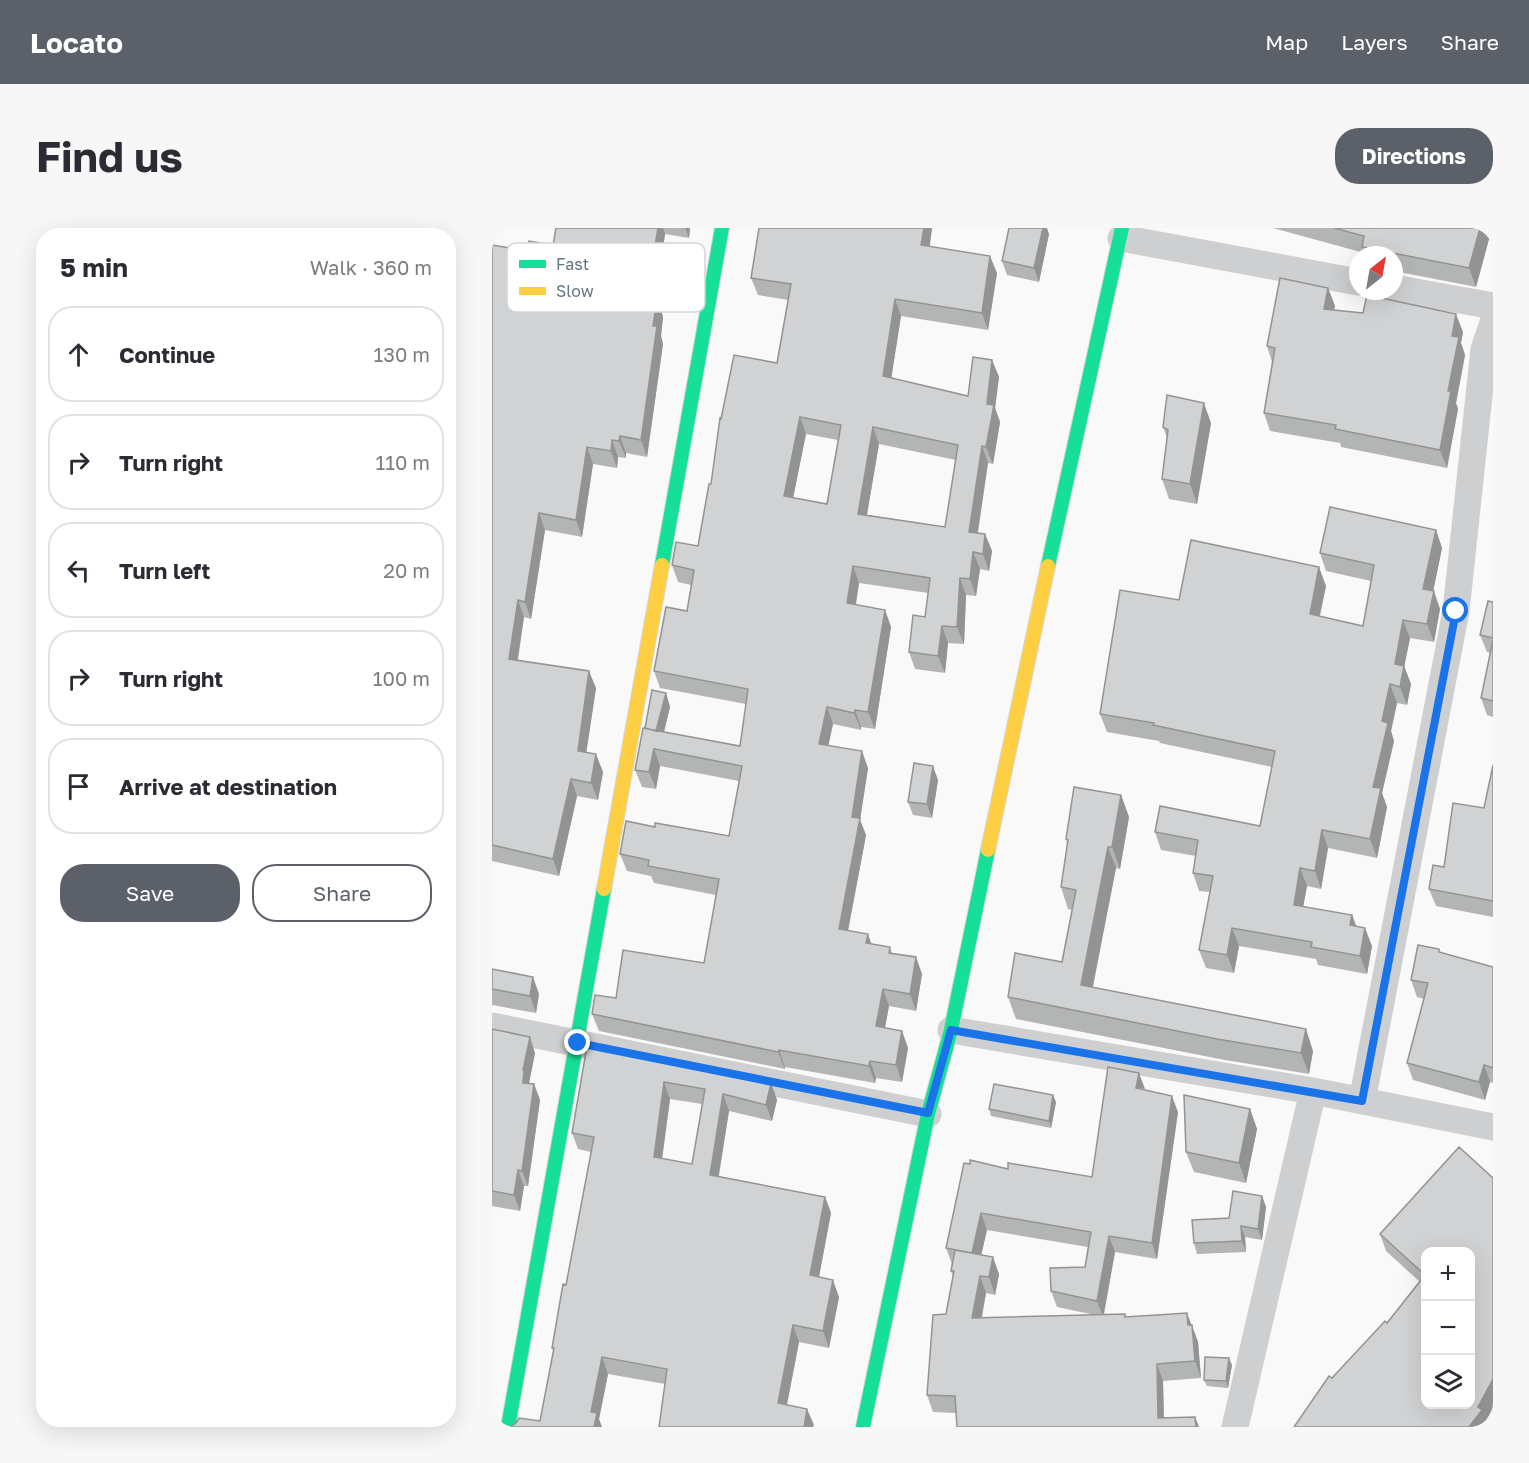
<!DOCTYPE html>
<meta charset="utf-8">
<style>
:root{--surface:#fff;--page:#f7f7f7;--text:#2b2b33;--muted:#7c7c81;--line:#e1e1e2;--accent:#5c6169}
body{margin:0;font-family:"Golos Text",sans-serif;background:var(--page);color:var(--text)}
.controls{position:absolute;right:18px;bottom:18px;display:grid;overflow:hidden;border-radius:12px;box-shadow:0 6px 24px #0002}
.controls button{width:54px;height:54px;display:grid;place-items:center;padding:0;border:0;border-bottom:2px solid var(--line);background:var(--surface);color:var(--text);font:30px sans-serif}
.compass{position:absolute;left:857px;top:18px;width:54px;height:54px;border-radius:50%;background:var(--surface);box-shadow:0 6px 24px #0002;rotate:31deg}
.stop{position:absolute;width:18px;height:18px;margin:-14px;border:4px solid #1a73e8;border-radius:50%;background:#fff}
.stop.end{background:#1a73e8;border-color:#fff;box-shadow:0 2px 6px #0008}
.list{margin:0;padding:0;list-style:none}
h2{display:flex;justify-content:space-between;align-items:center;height:78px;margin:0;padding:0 24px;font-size:26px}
h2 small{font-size:20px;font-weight:400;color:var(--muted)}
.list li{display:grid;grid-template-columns:39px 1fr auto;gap:18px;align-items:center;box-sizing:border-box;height:96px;margin:0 12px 12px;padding:0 12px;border:2px solid var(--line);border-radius:24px}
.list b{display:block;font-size:22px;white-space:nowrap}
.list em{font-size:20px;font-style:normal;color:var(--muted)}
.actions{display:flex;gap:12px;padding:18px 24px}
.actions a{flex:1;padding:14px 0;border:2px solid var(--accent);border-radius:24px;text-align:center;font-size:21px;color:var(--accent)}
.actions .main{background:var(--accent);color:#fff}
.icon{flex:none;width:33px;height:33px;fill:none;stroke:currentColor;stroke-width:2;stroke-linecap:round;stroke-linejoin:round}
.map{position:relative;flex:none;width:1001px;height:1199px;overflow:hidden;border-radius:24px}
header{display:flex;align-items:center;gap:36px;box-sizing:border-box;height:84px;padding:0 30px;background:var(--accent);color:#fff}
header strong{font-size:28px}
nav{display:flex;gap:33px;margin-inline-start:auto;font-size:21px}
.intro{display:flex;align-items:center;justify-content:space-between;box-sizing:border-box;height:144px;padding:0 36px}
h1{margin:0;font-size:42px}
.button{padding:15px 27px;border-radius:24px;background:var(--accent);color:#fff;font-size:21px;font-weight:700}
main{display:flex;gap:36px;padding:0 36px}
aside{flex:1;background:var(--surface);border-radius:24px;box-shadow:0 6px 24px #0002}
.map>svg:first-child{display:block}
</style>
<header>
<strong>Locato</strong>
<nav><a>Map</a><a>Layers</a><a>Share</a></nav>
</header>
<div class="intro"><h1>Find us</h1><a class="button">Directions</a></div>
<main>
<aside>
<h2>5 min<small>Walk · 360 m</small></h2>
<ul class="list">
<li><svg class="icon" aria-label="ahead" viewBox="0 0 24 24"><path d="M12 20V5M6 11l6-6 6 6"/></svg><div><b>Continue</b></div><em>130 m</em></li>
<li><svg class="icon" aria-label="right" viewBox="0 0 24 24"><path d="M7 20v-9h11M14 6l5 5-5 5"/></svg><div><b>Turn right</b></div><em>110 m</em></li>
<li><svg class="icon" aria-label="left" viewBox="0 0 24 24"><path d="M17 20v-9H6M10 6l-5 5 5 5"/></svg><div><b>Turn left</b></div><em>20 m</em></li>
<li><svg class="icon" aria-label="right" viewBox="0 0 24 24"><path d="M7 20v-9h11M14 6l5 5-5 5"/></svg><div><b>Turn right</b></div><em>100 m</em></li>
<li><svg class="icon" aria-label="arrive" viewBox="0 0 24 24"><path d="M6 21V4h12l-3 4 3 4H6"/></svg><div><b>Arrive at destination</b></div></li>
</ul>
<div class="actions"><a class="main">Save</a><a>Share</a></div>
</aside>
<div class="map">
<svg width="1001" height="1199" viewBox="0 0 1001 1199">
<rect width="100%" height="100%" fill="#f9f9f9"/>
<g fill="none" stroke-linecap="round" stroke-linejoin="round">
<g stroke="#d5d6d7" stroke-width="16">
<path id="fast" d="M170,337L230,0
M556,338L630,0
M16,1199L112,661
M371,1199L436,886L459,802L496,622"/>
</g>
<g stroke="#d5d6d7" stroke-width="16">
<path id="slow" d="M496,622L556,338
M112,661L170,337"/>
</g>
<path stroke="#cecfd0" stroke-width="27" d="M629,10L866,54
M902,60L1001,78
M0,798L436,886
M459,802L821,863L1001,899
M870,873L964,383L992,121L1001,95
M743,1199L821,863"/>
<use href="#fast" stroke="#16e098" stroke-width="14"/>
<use href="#slow" stroke="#ffcf43" stroke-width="14"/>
</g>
<path fill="#b3b5b5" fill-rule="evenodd" d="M64,0H198L197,10L173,6L165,64L169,77V82L171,89L169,108L171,116L155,229L134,225V230L126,229L125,240L101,236L90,309L53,302L39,391L32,389L26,432L104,460L94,525L111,544L106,572L85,568L67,648L0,633V17L36,23L61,17Z
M267,0H440L438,18L505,45L496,102L409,88L399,150L476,168L500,132L507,149L503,180L508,194L501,236L496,235L486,305L493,306L500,323L497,343L488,341L484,368L474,367L472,416L456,415L453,445L423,441L417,424L433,389L436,365L367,355L364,377L393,382L399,399L383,501L369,499V502L341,496L336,518L376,540L368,592L374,607L356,703L379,716L398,719L400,725L430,746L424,783L397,778L393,800L410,803L416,820L410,854L384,850L383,855L293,839V841L107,803L100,786L124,770L212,735L224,667L162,655L159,648L135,643L128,626L163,599L237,608L247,553L168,538L164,561L150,559L143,542L153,500L174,465L178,479L172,504L248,518L254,476L168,460L162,443L195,383L199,357L186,354L180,337L206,318L219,256L229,191L285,135L296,72L266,67L259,50ZM314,206L346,212L335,276L301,270ZM387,216L464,232L453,299L375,287Z
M781,0H1000L984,59L902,43V27H873L872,25Z
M557,6L547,54L515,47L510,33Z
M836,60L843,78L842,82L971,104L969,115L973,127L964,175L966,181L955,240L849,219L848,215L778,203L772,185L780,134L775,118Z
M719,195L705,276L677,271L670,251L675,210L671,199Z
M944,302L950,320L941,363L948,381L942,414L918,410L912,438L919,456L915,477L905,475L899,503L902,513L890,565L895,579L885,630L836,620L829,661L815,658L811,679L860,687L864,698L880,718L875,746L826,737L824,731L747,718L742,745L714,740L707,722L718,664L707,663L701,645L704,628L669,622L663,604L768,598L780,539L668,515L667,513L615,504L608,486L687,372L834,358L828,388L871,398L879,353L834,343L828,325Z
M1001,374V489L995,487L989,470L998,425L995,424L988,407Z
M1001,537V689L944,678L937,661L992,580Z
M446,552L440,590L421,587L416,574Z
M629,567L637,589L628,641L624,640L600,759L821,823L817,846L733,832L524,791L516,769L570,734L580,682L576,681L569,659L575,616L574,611Z
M949,724L1001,739V855L998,854L993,872L921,852L915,835L932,771L925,769L919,752Z
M0,741L47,766L44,785L0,777Z
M0,801L43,825L37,855L42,856L48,872L36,958H32L28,983L0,978Z
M95,818L279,855L285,872L280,893L237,883L227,948L333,969L339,985L327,1049L347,1069L337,1120L307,1114L295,1177L315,1181L321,1199H167L173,1156L116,1146L107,1191L62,1125L60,1120L74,1057L99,924L86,921L80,905ZM178,871L210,876L200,936L170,931Z
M653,862L686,884L665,1031L623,1024L612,1087L633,1086L634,1089L700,1097L706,1114L709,1150L671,1153L672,1190L703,1189L707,1199H465L464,1185L441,1184L435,1167L454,1086L461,1048L459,1043L460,1036L454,1020L516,941L600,949ZM495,1002L596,1019L593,1039L559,1063L565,1079L603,1087L490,1090L494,1065L503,1067L507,1046L489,1027Z
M564,874L559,900L499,888L497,881Z
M758,881L765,901L754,955L702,944L694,924Z
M967,919L994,1193L996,1199H802L840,1150L895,1095L928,1054L894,1023L888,1006Z
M770,968L774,979L770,1012L753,1009L754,1024L705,1026L702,1015Z
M740,1137L736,1160L715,1158L712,1152Z"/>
<path fill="#929394" d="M166,0H171L173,6L165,64L169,77V82L171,89L169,108L171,116L155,229L149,212L161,98L156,59Z
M193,0H198L197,10Z
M432,0H440L435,34L429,17Z
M551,0H555L557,6L547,54L542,40Z
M988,0H1000L984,59L977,40Z
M498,28L505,45L496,102L490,85Z
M836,60L843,78L838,99L832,81Z
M403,71L409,88L397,165L391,148Z
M964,86L971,104L969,115L973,127L964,175L966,181L955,240L948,222L956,163L960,108Z
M500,132L507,149L503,180L508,194L501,236L494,219L495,176Z
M712,175L719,195L705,276L698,256Z
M308,189L314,206L298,285L292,268Z
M381,199L387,216L372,303L366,286Z
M128,208L134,225V230L127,213Z
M120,212L126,229L125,240L119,223Z
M490,218L496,235L483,321L477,304Z
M95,219L101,236L90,309L84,292Z
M47,285L53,302L39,391L33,374Z
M944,302L950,320L938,379L931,361Z
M493,306L500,323L497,343L491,326Z
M481,324L488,341L484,368L478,351Z
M361,338L367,355L361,392L355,375Z
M827,339L834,358L824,404L818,386Z
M468,350L474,367L472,416L465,399Z
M942,363L948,381L942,414L935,396Z
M26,372L32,389L23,448L17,431Z
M393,382L399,399L383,501L376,484Z
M911,392L918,410L912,440V438L919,456L915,477L908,459L903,436Z
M450,398L456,415L453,445L446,428Z
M97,443L104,460L92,540L86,523Z
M898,456L905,475L899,503L902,513L890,565L895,579L885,630L878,611L881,559L890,493Z
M174,465L178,479L169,516L164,503Z
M335,479L341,496L333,533L327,516Z
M363,482L369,499V502L362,485Z
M162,521L168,538L164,561L157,544Z
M370,523L376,540L368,592L374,607L353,718L347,701L360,589Z
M104,526L111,544L106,572L99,555Z
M441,538L446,552L440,590L435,576Z
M79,551L85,568L67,648L61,631Z
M629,567L637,589L628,641L620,619Z
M830,602L836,620L829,661L823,643Z
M616,619L624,640L597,779L589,757Z
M808,640L815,658L808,696L802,677Z
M860,687L867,705L858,697Z
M740,700L747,718L742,745L735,727Z
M873,700L880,718L875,746L868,728Z
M376,706L382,723L374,715Z
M424,729L430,746L424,783L418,766Z
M41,749L47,766L44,785L38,768Z
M391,761L397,778L390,815L384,798Z
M814,801L821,823L817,846L809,825Z
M410,803L416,820L410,854L404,837Z
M38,809L43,825L37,855L38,858L31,855V842Z
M287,822L293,839V841L286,824Z
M378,833L384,850L383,855L377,838Z
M992,837L998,854L993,872L987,854Z
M647,845L653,861L644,860Z
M172,854L178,871L168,946L162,929Z
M279,855L285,872L280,893L274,877Z
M42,856L48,872L36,958L30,943Z
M231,866L237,883L224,963L218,947Z
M561,867L564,874L559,900L557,893Z
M680,868L686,884L665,1031L660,1015Z
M758,881L765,901L754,955L747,935Z
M26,942L32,958L28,983L22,967Z
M770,968L774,979L770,1012L766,1001Z
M333,969L339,985L324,1064L318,1047Z
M489,985L495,1002L486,1041L480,1025Z
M749,998L753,1009L754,1024L750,1013Z
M617,1008L623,1024L611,1089L605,1073Z
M501,1029L507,1046L503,1067L497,1049Z
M488,1048L494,1065L486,1107L480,1090Z
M341,1052L347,1069L337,1120L331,1103Z
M695,1085L706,1114L709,1150L703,1133L696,1097Z
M301,1097L307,1114L292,1191L286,1175Z
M110,1129L116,1146L107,1191L110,1199H102L99,1184Z
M737,1130L740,1137L736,1160L734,1153Z
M665,1136L671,1153L672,1199L666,1190Z
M1001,1151V1180L994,1193L996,1199H977L986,1179Z
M315,1181L322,1197L321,1199H312Z
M703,1189L707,1199H704Z"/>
<path fill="#d0d2d3" stroke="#929394" stroke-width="1.5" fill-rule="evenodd" d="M64,0H166L156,59L163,60L161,72H165L161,98H165L149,212L128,208L127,213L120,212L119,223L95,219L84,292L47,285L33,374L26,372L17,431L97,443L86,523L104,526L99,555L79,551L61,631L0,617V17L36,23L37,13L61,17Z
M267,0H432L429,17L498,28L490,85L403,71L391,148L476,168L481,129L500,132L495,176L502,177L494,219L490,218L477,304L493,306L491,326L481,324L478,351L468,350L465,399L450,398L446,428L417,424L421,387L433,389L438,350L361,338L355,375L393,382L376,484L363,482L362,485L335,479L327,516L370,523L360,589L368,590L347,701L376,706L374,715L398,719L397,725L424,729L418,766L391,761L384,798L410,803L404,837L378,833L377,838L287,822L286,824L100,786L103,767L124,770L131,722L212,735L227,651L156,638L157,632L128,626L134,593L163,599V595L237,608L250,538L162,521L157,544L143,542L151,500L248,518L256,461L162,443L174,379L195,383L202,342L180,337L184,314L206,318L217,256H219L228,190L229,191L242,127L285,135L299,56L259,50ZM308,189L349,197L335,276L292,268ZM381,199L466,217L453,299L366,286Z
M517,0H551L542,40L510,33Z
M842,0H988L977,40L870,19L872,8Z
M788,50L836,60L832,81L871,85L875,67L964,86L960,108L967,109L956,163H959L948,222L843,201L844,197L772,185L783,120L775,118Z
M675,167L712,175L698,256L670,251L676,202L671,199Z
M838,279L944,302L931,361L942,363L935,396L911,392L903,436L912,438L908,459L898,456L890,493L896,495L881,559L889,560L878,611L830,602L823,643L808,640L802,677L860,687L858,697L873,700L868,728L819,719L820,714L740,700L735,727L707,722L721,648L701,645L706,612L663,604L668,578L768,598L783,523L661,497L662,495L608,486L628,362L687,372L699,312L827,339L818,386L871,398L882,337L828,325Z
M996,373L1001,374V410L988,407Z
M1001,412V473L989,470Z
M160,462L174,465L164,503L153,500Z
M422,535L441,538L435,576L416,574Z
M1001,537V673L937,661L941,637L952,639L961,575L992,580Z
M582,559L629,567L620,619H616L589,757L814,801L809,825L725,811L516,769L523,725L570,734L584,662L569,659L576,612L574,611Z
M926,717L947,721V724L1001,739V840L992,837L987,854L915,835L936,755L919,752Z
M0,741L41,749L38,768L0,761Z
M0,801L38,809L31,842L32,843L31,855L42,856L30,943L26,942L22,967L0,963Z
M95,818L279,855L274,877L231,866L218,947L333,969L318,1047L341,1052L331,1103L301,1097L286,1175L315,1181L312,1199H167L175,1141L110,1129L99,1184L105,1185L102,1199H18L24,1195L27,1190L48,1193L62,1120H60L71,1056L74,1057L102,909L80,905ZM172,854L213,861L200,936L162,929Z
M616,839L647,845L644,860L680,868L660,1015L617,1008L605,1073L559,1063L558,1040L593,1039L599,1004L489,985L480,1025L454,1020L472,935L478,936V932L516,941V935L600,949Z
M502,856L561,867L557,893L497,881Z
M692,867L758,881L747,935L694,924Z
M967,919L1001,950V1151L986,1179L990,1182L977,1199H802L837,1148L840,1150L893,1093L895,1095L933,1047L888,1006ZM933,1023H978V1176H933Z
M741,963L770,968L766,1001L749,998L750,1013L702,1015L700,992L737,990Z
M463,1022L501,1029L497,1049L488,1048L480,1090L633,1086V1089L695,1085L696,1097H700L703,1133L665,1136L666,1190L703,1189L704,1199H465L463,1168L435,1167L441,1087L454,1086L462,1043H459Z
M713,1129L737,1130L734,1153L712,1152Z"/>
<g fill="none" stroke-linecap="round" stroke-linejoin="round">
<path stroke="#1a73e8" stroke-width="8" d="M86,815L436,885L459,802L870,873L964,383"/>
</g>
<rect x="15" y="15" width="198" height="69" rx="9" fill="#fff" stroke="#d1d6da" stroke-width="1.5"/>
<rect x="27" y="32" width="27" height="8" fill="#16e098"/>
<rect x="27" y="59" width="27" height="8" fill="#ffcf43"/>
<g font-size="16" fill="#657683">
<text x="64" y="42">Fast</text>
<text x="64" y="69">Slow</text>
</g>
</svg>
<div class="controls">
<button>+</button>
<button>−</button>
<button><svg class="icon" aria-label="layers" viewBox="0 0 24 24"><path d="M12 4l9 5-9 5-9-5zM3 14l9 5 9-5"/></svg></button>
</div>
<svg class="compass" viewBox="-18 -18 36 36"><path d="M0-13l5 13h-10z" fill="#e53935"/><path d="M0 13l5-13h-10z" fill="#7c7c81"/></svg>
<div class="stop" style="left:964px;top:383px"></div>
<div class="stop end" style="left:86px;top:815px"></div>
</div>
</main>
